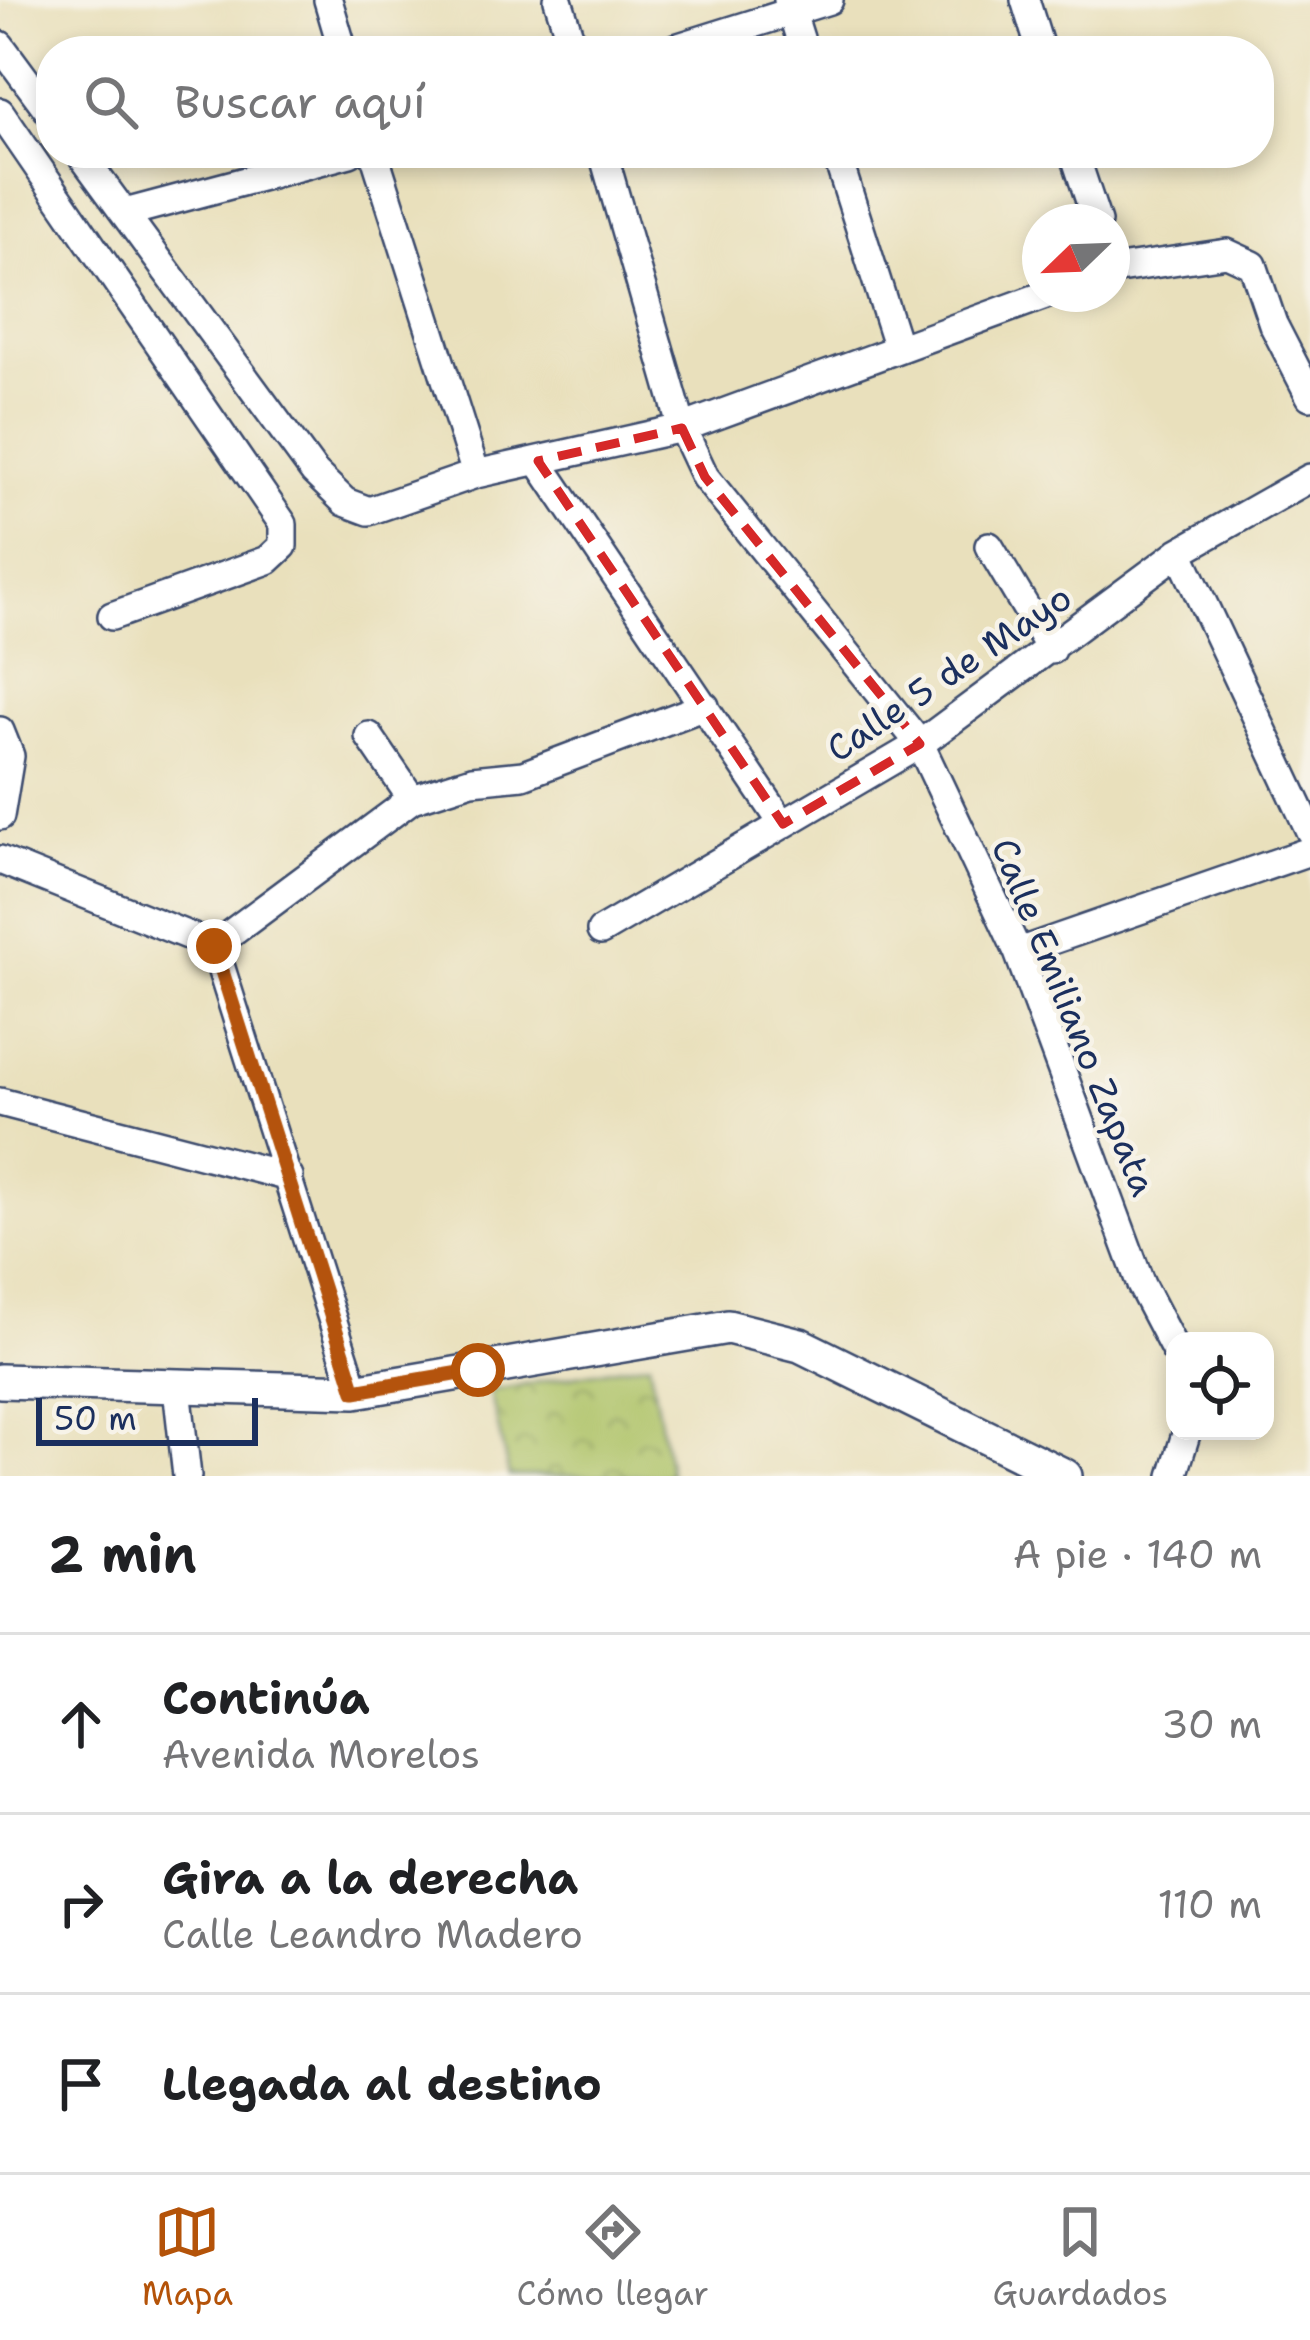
<!DOCTYPE html>
<html lang="es">
<meta charset="utf-8">
<style>
:root{--surface:#fff;--page:#f2f2f2;--text:#202124;--muted:#757577;--line:#e0e0e0;--accent:#b45309}
body{margin:0;font-family:"Shantell Sans",sans-serif;background:var(--page);color:var(--text)}
.controls{position:absolute;right:36px;bottom:36px;display:grid;overflow:hidden;border-radius:24px;box-shadow:0 6px 18px #0003}
.controls button{width:108px;height:108px;display:grid;place-items:center;padding:0;border:0;border-bottom:3px solid var(--line);background:var(--surface);color:var(--text);font:60px sans-serif}
.compass{position:absolute;left:1022px;top:204px;width:108px;height:108px;border-radius:50%;background:var(--surface);box-shadow:0 6px 18px #0003;rotate:247deg}
.scale{position:absolute;left:36px;bottom:30px;width:222px;box-sizing:border-box;padding-left:12px;border:6px solid #1b2f5e;border-top:0;font-size:33px;line-height:42px;white-space:nowrap;color:#1b2f5e;-webkit-text-stroke:9px #f7f3e8;paint-order:stroke}
.stop{position:absolute;width:36px;height:36px;margin:-27px;border:9px solid #b45309;border-radius:50%;background:#fff}
.stop.end{background:#b45309;border-color:#fff;box-shadow:0 3px 12px #0008}
.list{margin:0;padding:0;list-style:none}
h2{display:flex;justify-content:space-between;align-items:center;height:156px;margin:0;padding:0 48px;font-size:51px}
h2 small{font-size:39px;font-weight:400;color:var(--muted)}
.list li{display:grid;grid-template-columns:78px 1fr auto;gap:36px;align-items:center;box-sizing:border-box;height:180px;padding:0 48px;border-top:3px solid var(--line)}
.list b{display:block;font-size:45px;white-space:nowrap}
.list p{margin:0;font-size:39px;white-space:nowrap;color:var(--muted)}
.list em{font-size:39px;font-style:normal;color:var(--muted)}
.icon{flex:none;width:66px;height:66px;fill:none;stroke:currentColor;stroke-width:2;stroke-linecap:round;stroke-linejoin:round}
.map{position:relative;flex:none;width:1310px;height:1476px;overflow:hidden}
.search{position:absolute;background:var(--surface);box-shadow:0 6px 18px #0003;left:36px;right:36px;top:36px;height:132px;display:flex;align-items:center;gap:30px;box-sizing:border-box;padding:0 42px;border-radius:48px;color:var(--muted);font-size:45px}
.sheet{height:696px;background:var(--surface)}
nav{display:flex;justify-content:space-around;align-items:center;box-sizing:border-box;height:168px;border-top:3px solid var(--line);background:var(--surface);font-size:33px;color:var(--muted)}
nav a{display:grid;justify-items:center;gap:6px}
nav .on{color:var(--accent)}
.map>svg:first-child{display:block}
</style>
<div class="map">
<svg width="1310" height="1476" viewBox="0 0 1310 1476">
<defs>
<pattern id="park-crowns" width="20" height="18" patternUnits="userSpaceOnUse" patternTransform="scale(3)"><rect width="20" height="18" fill="#adc266"/><path d="M2 6a3 3 0 1 1 6 0M12 15a3 3 0 1 1 6 0" fill="none" stroke="#8c9e57"/></pattern>
</defs>
<rect width="100%" height="100%" fill="#f7f3e8"/>
<filter id="ink" filterUnits="userSpaceOnUse"><feTurbulence type="fractalNoise" baseFrequency=".00833" numOctaves="2"/><feDisplacementMap in="SourceGraphic" scale="24" xChannelSelector="R" yChannelSelector="G"/><feConvolveMatrix kernelMatrix="1 2 1 2 8 2 1 2 1" color-interpolation-filters="sRGB"/></filter>
<filter id="wash" filterUnits="userSpaceOnUse"><feTurbulence type="fractalNoise" baseFrequency=".004" numOctaves="4" result="noise"/><feDisplacementMap in="SourceGraphic" scale="48" xChannelSelector="R" yChannelSelector="G"/><feGaussianBlur stdDeviation="2.7" result="paint"/><feColorMatrix in="noise" values="0 0 0 0 0 0 0 0 0 0 0 0 0 0 0 0 0 1.4 0 .05"/><feComposite in="paint" operator="in"/></filter>
<g filter="url(#wash)">
<rect width="100%" height="100%" fill="#e9e0bc"/>
<path fill="url(#park-crowns)" stroke="#647862" stroke-width="3" d="M649,1362L670,1476H509L490,1391Z"/>
</g>
<g filter="url(#ink)">
<g fill="none" stroke-linecap="round" stroke-linejoin="round">
<g stroke="#3a4a6c" stroke-width="32">
<path id="minor" d="M328,0L343,51
M558,0L574,51
M788,0L804,51
M1025,0L1041,51
M0,45L51,114
M666,51L829,0
M0,112L283,524V546L268,560L112,616
M80,153L314,472L345,502L369,511L476,474L682,428L1048,294
M374,153L476,474
M603,153L682,428L705,477L920,744L1018,952L1141,1285L1175,1350
M836,153L898,348
M1074,153L1097,222
M125,213L350,153
M1112,270L1227,253L1253,265L1273,324L1310,396
M538,461L783,824
M989,546L1051,650
M1179,552L1310,831
M0,731L10,756L0,816
M369,736L412,799
M0,860L214,946
M601,931L920,744L1179,552L1310,478
M214,946L412,799L472,780L523,775L705,706
M214,946L355,1391
M1018,952L1310,851
M0,1102L289,1177
M177,1388L187,1476
M1173,1476L1187,1431"/>
</g>
<g stroke="#3a4a6c" stroke-width="38">
<path id="tertiary" d="M0,1381L355,1391L728,1327L800,1345L1065,1476"/>
</g>
<use href="#minor" stroke="#fff" stroke-width="27"/>
<use href="#tertiary" stroke="#fff" stroke-width="33"/>
</g>
</g>
<g fill="none" stroke-linecap="round" stroke-linejoin="round" filter="url(#ink)">
<path stroke="#b45309" stroke-width="15" d="M214,946L355,1391L478,1370"/>
</g>
<path fill="none" stroke="#d62828" stroke-width="9" stroke-dasharray="24 15" stroke-linejoin="round" d="M682,428L705,477L920,744L783,824L538,461Z"/>
<g text-anchor="middle" dominant-baseline="central" stroke-width="9" stroke-linejoin="round" paint-order="stroke">
<g font-size="36" fill="#1b2f5e" stroke="#f7f3e8">
<text transform="translate(949 673) rotate(-34)">Calle 5 de Mayo</text>
<text transform="translate(1074 1017) rotate(68)">Calle Emiliano Zapata</text>
</g>
</g>
</svg>
<div class="controls">
<button><svg class="icon" aria-label="locate" viewBox="0 0 24 24"><circle cx="12" cy="12" r="6"/><path d="M12 2v4M12 18v4M2 12h4M18 12h4"/></svg></button>
</div>
<svg class="compass" viewBox="-18 -18 36 36"><path d="M0-13l5 13h-10z" fill="#e53935"/><path d="M0 13l5-13h-10z" fill="#757577"/></svg>
<div class="scale">50 m</div>
<div class="stop" style="left:478px;top:1370px"></div>
<div class="stop end" style="left:214px;top:946px"></div>
<div class="search"><svg class="icon" aria-label="search" viewBox="0 0 24 24"><circle cx="10" cy="10" r="6"/><path d="M15 15l6 6"/></svg>Buscar aquí</div>
</div>
<section class="sheet">
<h2>2 min<small>A pie · 140 m</small></h2>
<ul class="list">
<li><svg class="icon" aria-label="ahead" viewBox="0 0 24 24"><path d="M12 20V5M6 11l6-6 6 6"/></svg><div><b>Continúa</b><p>Avenida Morelos</p></div><em>30 m</em></li>
<li><svg class="icon" aria-label="right" viewBox="0 0 24 24"><path d="M7 20v-9h11M14 6l5 5-5 5"/></svg><div><b>Gira a la derecha</b><p>Calle Leandro Madero</p></div><em>110 m</em></li>
<li><svg class="icon" aria-label="arrive" viewBox="0 0 24 24"><path d="M6 21V4h12l-3 4 3 4H6"/></svg><div><b>Llegada al destino</b></div></li>
</ul>
</section>
<nav>
<a class="on"><svg class="icon" aria-label="map" viewBox="0 0 24 24"><path d="M3 6l6-2 6 2 6-2v14l-6 2-6-2-6 2zM9 4v14M15 6v14"/></svg>Mapa</a>
<a><svg class="icon" aria-label="directions" viewBox="0 0 24 24"><path d="M12 3l9 9-9 9-9-9zM9 14v-3h6M13 9l2 2-2 2"/></svg>Cómo llegar</a>
<a><svg class="icon" aria-label="saved" viewBox="0 0 24 24"><path d="M7 4h10v16l-5-4-5 4z"/></svg>Guardados</a>
</nav>
